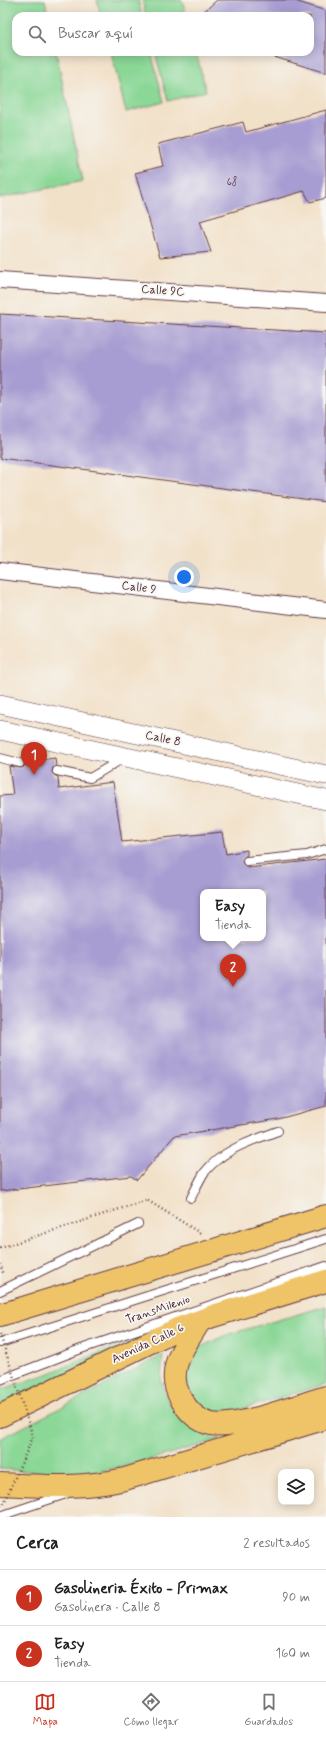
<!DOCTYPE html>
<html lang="es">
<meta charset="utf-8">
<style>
:root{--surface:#fff;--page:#f2f2f2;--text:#202124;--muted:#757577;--line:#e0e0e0;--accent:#c8321e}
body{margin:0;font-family:Mynerve,sans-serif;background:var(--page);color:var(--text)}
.controls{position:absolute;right:12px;bottom:12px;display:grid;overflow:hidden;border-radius:8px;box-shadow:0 2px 10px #0003}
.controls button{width:36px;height:36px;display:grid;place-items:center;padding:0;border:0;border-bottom:1px solid var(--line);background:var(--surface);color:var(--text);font:20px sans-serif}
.you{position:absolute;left:184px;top:577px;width:14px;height:14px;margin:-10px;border:3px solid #fff;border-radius:50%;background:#1a73e8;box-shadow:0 0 0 6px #1a73e833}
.badge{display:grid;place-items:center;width:26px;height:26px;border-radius:50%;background:var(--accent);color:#fff;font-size:13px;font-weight:700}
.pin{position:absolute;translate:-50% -33px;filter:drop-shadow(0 1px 2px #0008)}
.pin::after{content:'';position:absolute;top:21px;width:14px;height:12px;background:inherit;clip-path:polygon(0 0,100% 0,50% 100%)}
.popup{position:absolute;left:200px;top:889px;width:66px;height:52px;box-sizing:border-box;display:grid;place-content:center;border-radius:8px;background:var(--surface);filter:drop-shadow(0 1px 3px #0005);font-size:13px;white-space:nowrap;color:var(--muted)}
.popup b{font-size:15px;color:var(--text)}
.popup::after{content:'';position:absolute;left:50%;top:100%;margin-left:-8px;border:8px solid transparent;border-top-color:var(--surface)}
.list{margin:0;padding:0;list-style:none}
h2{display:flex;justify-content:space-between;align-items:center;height:52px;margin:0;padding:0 16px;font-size:17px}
h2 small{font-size:13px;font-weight:400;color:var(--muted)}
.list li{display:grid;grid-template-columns:26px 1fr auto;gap:12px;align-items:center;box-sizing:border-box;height:56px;padding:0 16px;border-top:1px solid var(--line)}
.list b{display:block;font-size:15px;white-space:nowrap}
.list p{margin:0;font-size:13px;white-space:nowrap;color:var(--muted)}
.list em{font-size:13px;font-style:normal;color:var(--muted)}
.icon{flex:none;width:22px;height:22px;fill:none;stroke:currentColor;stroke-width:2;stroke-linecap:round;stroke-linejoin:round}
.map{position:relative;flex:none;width:326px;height:1517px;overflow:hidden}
.search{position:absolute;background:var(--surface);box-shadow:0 2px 10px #0003;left:12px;right:12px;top:12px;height:44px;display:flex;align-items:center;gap:10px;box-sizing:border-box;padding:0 14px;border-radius:12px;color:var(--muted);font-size:15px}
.sheet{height:164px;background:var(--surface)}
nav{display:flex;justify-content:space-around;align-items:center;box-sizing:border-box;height:56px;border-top:1px solid var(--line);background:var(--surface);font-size:11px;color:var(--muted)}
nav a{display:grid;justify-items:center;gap:2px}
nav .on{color:var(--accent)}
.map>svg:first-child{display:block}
</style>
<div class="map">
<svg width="326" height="1517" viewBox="0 0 326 1517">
<rect width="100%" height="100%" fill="#f6f6f2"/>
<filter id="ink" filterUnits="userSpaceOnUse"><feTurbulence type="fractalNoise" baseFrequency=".025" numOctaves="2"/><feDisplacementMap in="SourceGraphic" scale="8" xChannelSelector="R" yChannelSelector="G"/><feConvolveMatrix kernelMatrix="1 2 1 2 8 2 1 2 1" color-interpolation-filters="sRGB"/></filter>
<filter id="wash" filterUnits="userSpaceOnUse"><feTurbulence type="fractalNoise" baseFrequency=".012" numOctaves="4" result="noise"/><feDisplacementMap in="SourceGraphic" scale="16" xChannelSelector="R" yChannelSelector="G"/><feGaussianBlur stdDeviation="0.9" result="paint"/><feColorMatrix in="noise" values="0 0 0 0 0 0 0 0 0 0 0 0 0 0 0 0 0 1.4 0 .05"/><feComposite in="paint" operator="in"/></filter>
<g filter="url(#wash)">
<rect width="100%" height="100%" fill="#f2e1c9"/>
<path fill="#8ad796" stroke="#6a7b60" d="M0,0H45L48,16H16V52H56L83,181L0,198Z
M97,0H138L142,16H101Z
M142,0H182L186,13L175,16H146Z
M111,52H151L164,102L126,112Z
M155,52H196L206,91L168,101Z
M326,1306V1384L231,1412H212L198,1405L190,1392L184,1375L187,1360L198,1348L226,1335Z
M143,1335L0,1409V1390L47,1374Z
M163,1355L161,1381L167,1400L182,1421L204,1435L221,1439L138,1463L92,1473H50L0,1469V1439Z"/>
<g id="blocks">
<path fill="#a89dd2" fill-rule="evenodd" d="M217,0H292L326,11V73L268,55V52H310V16H199Z
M326,110V198L310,202L304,191L200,221L211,252L160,257L135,173L163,166L158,144L243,122L246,132Z
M0,314L326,333V502L0,458Z
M55,758L56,766L53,768L52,772L54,775L58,777L59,789L113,782L122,842L222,832L226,854L247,850V855L244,857L242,861L243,864L248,868L326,859V1106L278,1119L174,1136L137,1180L131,1176L0,1191V796L13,795L9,766L21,768L24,767L25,762ZM203,892H263V938H203Z"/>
</g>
</g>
<g filter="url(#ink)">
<use href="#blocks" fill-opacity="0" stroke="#633c43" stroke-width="1"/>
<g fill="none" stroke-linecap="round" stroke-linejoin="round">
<g stroke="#633c43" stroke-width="10">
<path id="service" d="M0,758L20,763
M57,771L90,778L122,759
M247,861L307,855L326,849
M191,1198C195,1190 199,1181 204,1173C223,1149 251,1141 278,1131
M0,1291L138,1224
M0,1343L326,1239
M0,1380L81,1349L326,1266
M0,1516L66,1494"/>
</g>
<g stroke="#633c43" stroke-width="18">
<path id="minor" d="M0,280L326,303
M0,571L326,610"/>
</g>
<g stroke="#633c43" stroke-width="20">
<path id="tertiary" d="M0,704L326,775
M0,730L326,800"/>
</g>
<g stroke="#633c43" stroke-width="24">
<path id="trunk" d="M0,1315L326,1216
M200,1321C185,1345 164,1370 181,1399C188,1411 197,1421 211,1424C236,1429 299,1405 326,1397
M0,1416L177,1329L213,1316L326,1281
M0,1484C43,1486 82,1489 125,1479L326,1418"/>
</g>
<path stroke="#633c43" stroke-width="2.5" stroke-dasharray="1 3" stroke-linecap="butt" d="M0,1248L147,1200L200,1233
M0,1264L4,1275"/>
<use href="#service" stroke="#fff" stroke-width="8"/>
<use href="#minor" stroke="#fff" stroke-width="16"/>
<use href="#tertiary" stroke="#fff" stroke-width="19"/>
<use href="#trunk" stroke="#efc469" stroke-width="22"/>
<path stroke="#633c43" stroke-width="2.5" stroke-dasharray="1 3" stroke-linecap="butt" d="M0,1334L33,1437L3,1505L0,1506"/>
</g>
</g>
<g text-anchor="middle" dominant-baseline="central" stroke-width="3.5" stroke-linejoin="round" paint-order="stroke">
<g font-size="10" fill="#623e55">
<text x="232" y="182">68</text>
</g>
<g font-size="12" fill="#4a1f2b" stroke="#f6f6f2">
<text transform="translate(163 291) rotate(4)">Calle 9C</text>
<text transform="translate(139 588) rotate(7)">Calle 9</text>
<text transform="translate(163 739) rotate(12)">Calle 8</text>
<text transform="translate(158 1310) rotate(-19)">TransMilenio</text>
<text transform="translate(148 1344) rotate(-25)">Avenida Calle 6</text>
</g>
</g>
</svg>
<div class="controls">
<button><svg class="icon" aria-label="layers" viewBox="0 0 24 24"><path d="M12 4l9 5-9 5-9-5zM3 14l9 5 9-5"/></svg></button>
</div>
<div class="you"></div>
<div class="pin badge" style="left:34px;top:775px">1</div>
<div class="pin badge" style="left:233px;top:987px">2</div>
<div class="popup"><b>Easy</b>Tienda</div>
<div class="search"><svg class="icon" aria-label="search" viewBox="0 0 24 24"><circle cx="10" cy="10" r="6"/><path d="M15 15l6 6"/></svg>Buscar aquí</div>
</div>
<section class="sheet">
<h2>Cerca<small>2 resultados</small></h2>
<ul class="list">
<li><span class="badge">1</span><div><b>Gasolineria Éxito - Primax</b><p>Gasolinera · Calle 8</p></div><em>90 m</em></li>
<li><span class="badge">2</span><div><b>Easy</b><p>Tienda</p></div><em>160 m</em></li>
</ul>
</section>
<nav>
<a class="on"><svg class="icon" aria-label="map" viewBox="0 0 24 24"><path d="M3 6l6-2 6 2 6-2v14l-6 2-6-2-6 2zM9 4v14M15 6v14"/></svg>Mapa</a>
<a><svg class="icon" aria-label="directions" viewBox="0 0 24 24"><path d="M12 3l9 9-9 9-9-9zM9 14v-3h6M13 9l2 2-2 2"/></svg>Cómo llegar</a>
<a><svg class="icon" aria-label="saved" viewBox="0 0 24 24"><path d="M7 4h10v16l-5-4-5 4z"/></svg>Guardados</a>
</nav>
